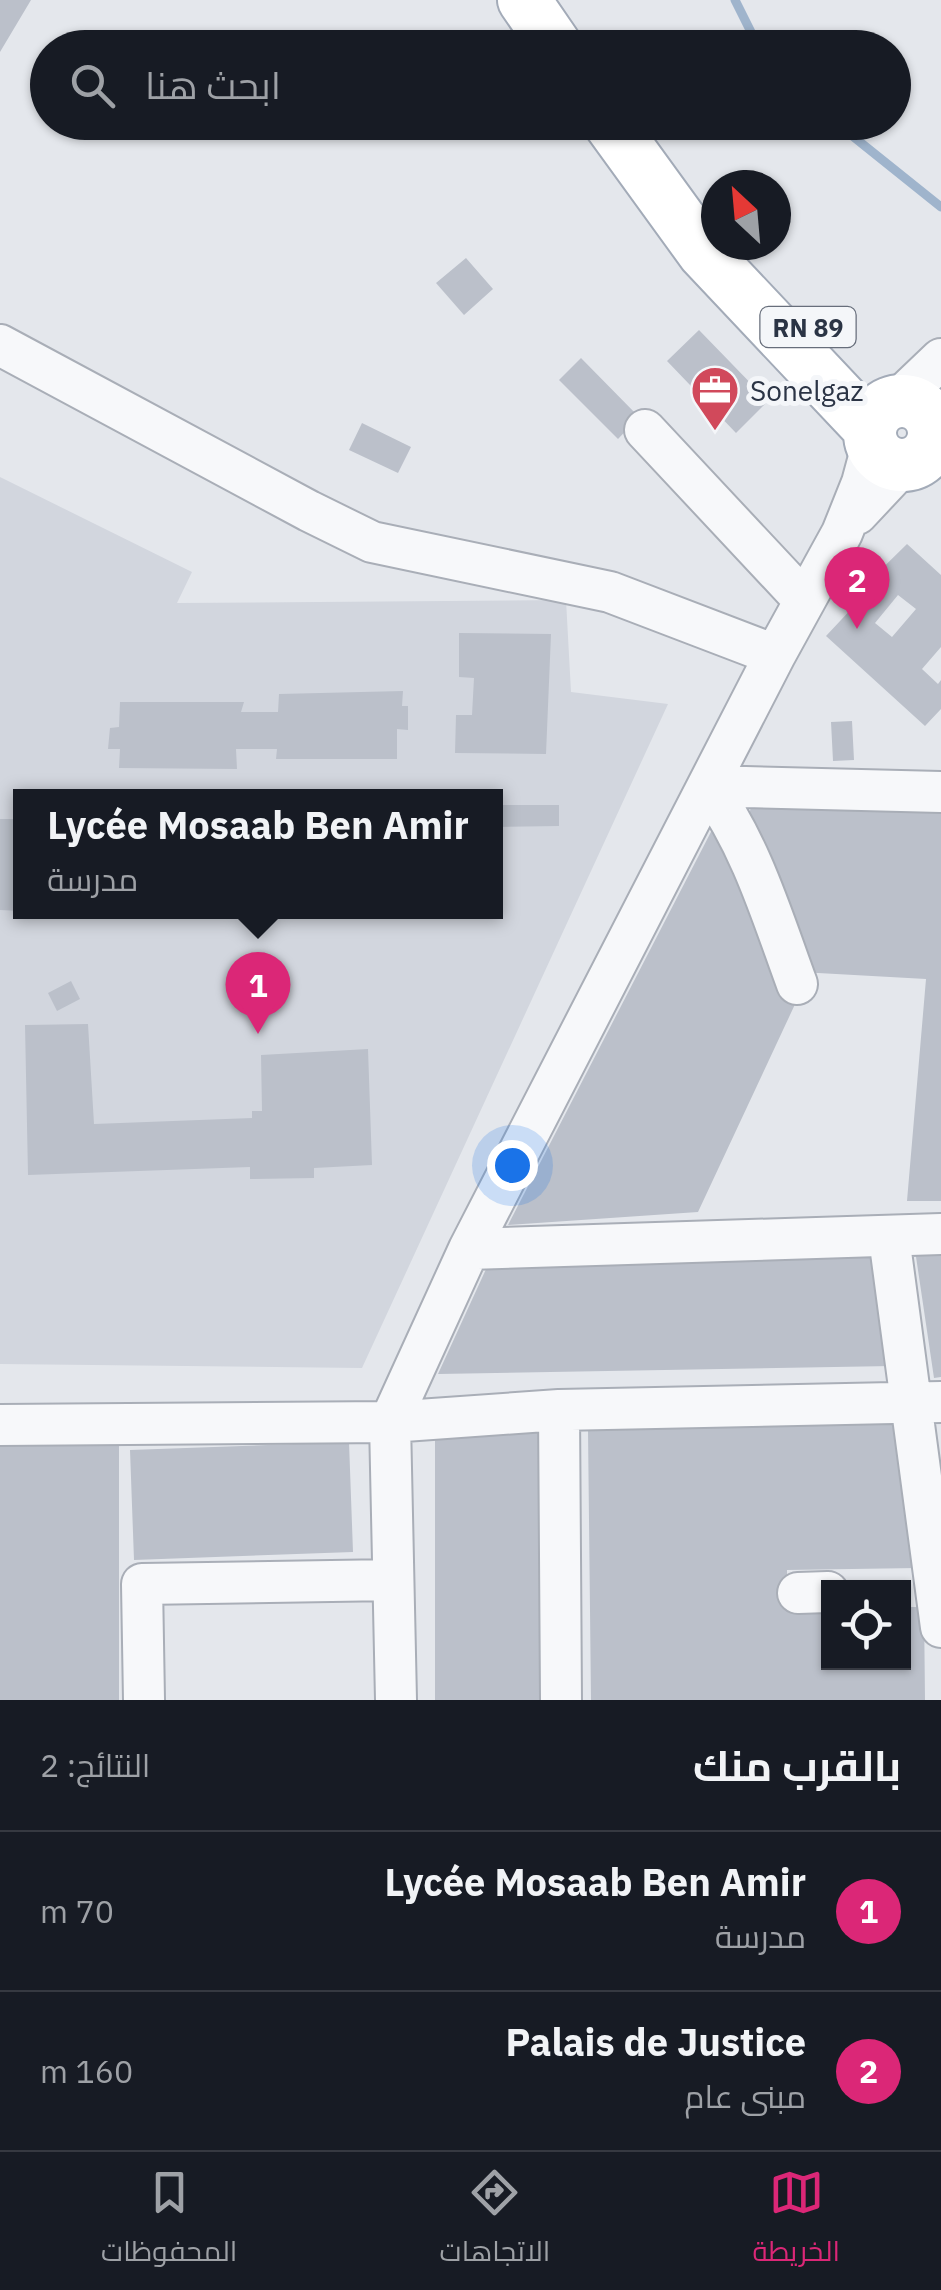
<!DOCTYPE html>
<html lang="ar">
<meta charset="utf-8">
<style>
:root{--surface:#171b24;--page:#242831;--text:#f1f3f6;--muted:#9ea1a6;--line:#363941;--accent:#db2777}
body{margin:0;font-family:"IBM Plex Sans",Cairo,sans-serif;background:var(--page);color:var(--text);direction:rtl}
.controls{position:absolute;right:30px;bottom:30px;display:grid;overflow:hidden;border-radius:0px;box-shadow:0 2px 8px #0004}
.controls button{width:90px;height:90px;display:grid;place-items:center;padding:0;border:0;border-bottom:2px solid var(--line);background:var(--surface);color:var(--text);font:50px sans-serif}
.compass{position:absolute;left:701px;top:170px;width:90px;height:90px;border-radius:50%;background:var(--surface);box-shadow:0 2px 8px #0004;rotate:334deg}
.you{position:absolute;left:512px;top:1165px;width:35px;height:35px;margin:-25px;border:8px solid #fff;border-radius:50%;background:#1a73e8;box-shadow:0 0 0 15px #1a73e833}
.badge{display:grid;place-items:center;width:65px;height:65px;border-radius:50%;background:var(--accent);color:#fff;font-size:32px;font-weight:700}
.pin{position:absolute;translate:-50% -82px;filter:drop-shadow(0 2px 5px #0008)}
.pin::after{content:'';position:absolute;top:52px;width:35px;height:30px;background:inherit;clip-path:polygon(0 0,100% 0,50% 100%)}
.popup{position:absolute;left:13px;top:789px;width:490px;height:130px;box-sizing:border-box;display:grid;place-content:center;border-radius:0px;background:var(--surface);filter:drop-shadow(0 2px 8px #0005);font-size:32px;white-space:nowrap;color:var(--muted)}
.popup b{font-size:38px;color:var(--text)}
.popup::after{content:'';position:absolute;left:50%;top:100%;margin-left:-20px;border:20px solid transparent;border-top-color:var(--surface)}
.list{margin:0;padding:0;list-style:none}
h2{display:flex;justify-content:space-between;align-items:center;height:130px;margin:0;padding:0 40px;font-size:42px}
h2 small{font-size:32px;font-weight:400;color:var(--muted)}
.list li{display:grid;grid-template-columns:65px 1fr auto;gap:30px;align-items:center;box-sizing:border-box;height:160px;padding:0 40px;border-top:2px solid var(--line)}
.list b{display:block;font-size:38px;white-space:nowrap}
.list p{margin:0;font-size:32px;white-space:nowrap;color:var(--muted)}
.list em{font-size:32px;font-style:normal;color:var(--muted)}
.icon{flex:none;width:55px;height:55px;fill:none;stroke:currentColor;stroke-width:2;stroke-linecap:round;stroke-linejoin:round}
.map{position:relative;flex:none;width:941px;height:1700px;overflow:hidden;direction:ltr}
.search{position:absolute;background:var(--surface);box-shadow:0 2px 8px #0004;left:30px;right:30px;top:30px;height:110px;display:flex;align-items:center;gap:25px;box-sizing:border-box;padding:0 35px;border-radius:55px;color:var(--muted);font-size:38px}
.sheet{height:450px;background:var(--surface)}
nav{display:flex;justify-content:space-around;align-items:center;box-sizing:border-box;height:140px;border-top:2px solid var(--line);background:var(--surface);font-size:28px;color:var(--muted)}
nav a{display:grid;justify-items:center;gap:5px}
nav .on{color:var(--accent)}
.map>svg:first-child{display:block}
</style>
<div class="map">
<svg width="941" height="1700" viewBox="0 0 941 1700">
<rect width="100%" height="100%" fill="#e4e7ec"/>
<path fill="#d2d6de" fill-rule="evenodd" d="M0,477L192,572L177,603L566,600L571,692L668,704L362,1368L0,1364ZM21,796H496V912H21Z"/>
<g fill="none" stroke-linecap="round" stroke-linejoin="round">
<path stroke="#9fb4cc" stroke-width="9" d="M735,0L759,48
M835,122L941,207"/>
</g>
<path fill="#bbc0ca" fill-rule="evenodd" d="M0,0H31L0,52Z
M466,258L493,289L464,315L436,283Z
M699,330L768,401L736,433L667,361Z
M581,358L639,417L618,439L559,380Z
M362,423L411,447L398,473L349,450Z
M907,544L941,575V647L922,669L938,684L941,680V709L925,726L826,636L855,605L850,600ZM898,595L916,609L892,637L875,623Z
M459,633L551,634L546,754L455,753L456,715H472L474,678L459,677Z
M403,691L402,706H408V730L397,729V759H276L277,749H236L237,769L119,768L120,749H108L110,728L119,727L120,702H244L241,712H278L279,694Z
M852,721L854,760L833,761L831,722Z
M500,789L501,805H559V826L496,827V796H449V791Z
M753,799L941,802V1201H907L926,979L800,972L749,815Z
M16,807H21V911L0,910V819H17Z
M713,828L797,1000L698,1212L508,1225Z
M71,981L80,999L57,1011L48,993Z
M88,1024L94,1124L252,1118V1111H262L261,1055L368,1049L372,1165L314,1168V1178L250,1179V1167L28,1175L25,1025Z
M941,1249V1377L934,1378L915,1250Z
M875,1253L892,1366L438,1374L487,1267Z
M435,1423H544L543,1700H435Z
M899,1424L917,1568L787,1570V1609L828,1608V1662H904V1607H924L925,1700H591L588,1430Z
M349,1442L353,1552L134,1560L130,1450Z
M119,1444V1700H0V1445Z"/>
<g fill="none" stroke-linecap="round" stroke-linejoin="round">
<g stroke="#a9aeb7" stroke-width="44">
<path id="minor" d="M0,345L309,511L372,542L610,592L775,655
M898,400L941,359
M645,430L804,600
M857,514L903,465
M708,786L941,792
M708,786C751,845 772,916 797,984
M889,1237L941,1627
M469,1249L941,1234
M559,1410L561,1700
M0,1425L390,1422L559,1410L941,1402
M798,1593L828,1592
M144,1700L142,1584L393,1580
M396,1700L390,1422L469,1249L775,655L842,533L862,483L872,446"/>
</g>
<g stroke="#a3abb8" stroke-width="56">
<path id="major" d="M524,0L557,48
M609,122L704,253L870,429
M870 433a32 32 0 1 1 64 0a32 32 0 1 1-64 0Z"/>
</g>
<use href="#minor" stroke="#f7f8fa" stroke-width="40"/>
<use href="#major" stroke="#fff" stroke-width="52"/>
</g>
<defs>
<g id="office-pin" transform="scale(2.5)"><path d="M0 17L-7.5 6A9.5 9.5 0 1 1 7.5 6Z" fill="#d1495b" stroke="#f4f6f9"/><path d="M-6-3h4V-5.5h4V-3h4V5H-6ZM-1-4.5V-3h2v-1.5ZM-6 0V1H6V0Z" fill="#fff"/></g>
</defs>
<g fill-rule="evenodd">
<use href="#office-pin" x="715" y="390"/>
</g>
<g text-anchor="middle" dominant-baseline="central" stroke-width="10" stroke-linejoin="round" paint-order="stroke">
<rect fill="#f4f6f9" stroke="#676e7b" stroke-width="2.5" x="760.5" y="307" width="95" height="40" rx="8"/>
<g font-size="25" font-weight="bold" fill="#2b3445">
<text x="808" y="327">RN 89</text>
</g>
<g font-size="28" fill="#2b3445" stroke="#f4f6f9" text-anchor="start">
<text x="750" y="390">Sonelgaz</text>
</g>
</g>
</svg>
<div class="controls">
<button><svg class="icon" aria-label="locate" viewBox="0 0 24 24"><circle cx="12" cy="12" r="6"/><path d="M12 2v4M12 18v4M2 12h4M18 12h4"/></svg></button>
</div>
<svg class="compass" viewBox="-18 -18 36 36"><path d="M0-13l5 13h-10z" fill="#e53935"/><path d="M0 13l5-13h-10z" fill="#9ea1a6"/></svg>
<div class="you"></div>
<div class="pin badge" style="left:258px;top:1034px">1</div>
<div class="popup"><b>Lycée Mosaab Ben Amir</b>مدرسة</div>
<div class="pin badge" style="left:857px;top:629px">2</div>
<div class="search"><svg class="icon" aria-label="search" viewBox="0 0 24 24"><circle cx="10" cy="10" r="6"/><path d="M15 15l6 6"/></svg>ابحث هنا</div>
</div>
<section class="sheet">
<h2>بالقرب منك<small>النتائج: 2</small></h2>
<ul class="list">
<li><span class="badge">1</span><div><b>Lycée Mosaab Ben Amir</b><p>مدرسة</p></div><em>70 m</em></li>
<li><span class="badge">2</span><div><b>Palais de Justice</b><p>مبنى عام</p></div><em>160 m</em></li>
</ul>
</section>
<nav>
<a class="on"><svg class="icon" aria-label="map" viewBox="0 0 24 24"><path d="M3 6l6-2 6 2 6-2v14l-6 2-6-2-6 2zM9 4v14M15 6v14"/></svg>الخريطة</a>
<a><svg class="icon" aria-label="directions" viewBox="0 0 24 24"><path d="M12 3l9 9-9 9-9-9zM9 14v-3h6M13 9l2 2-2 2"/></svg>الاتجاهات</a>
<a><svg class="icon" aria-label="saved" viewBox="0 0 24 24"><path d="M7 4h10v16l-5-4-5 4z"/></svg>المحفوظات</a>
</nav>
